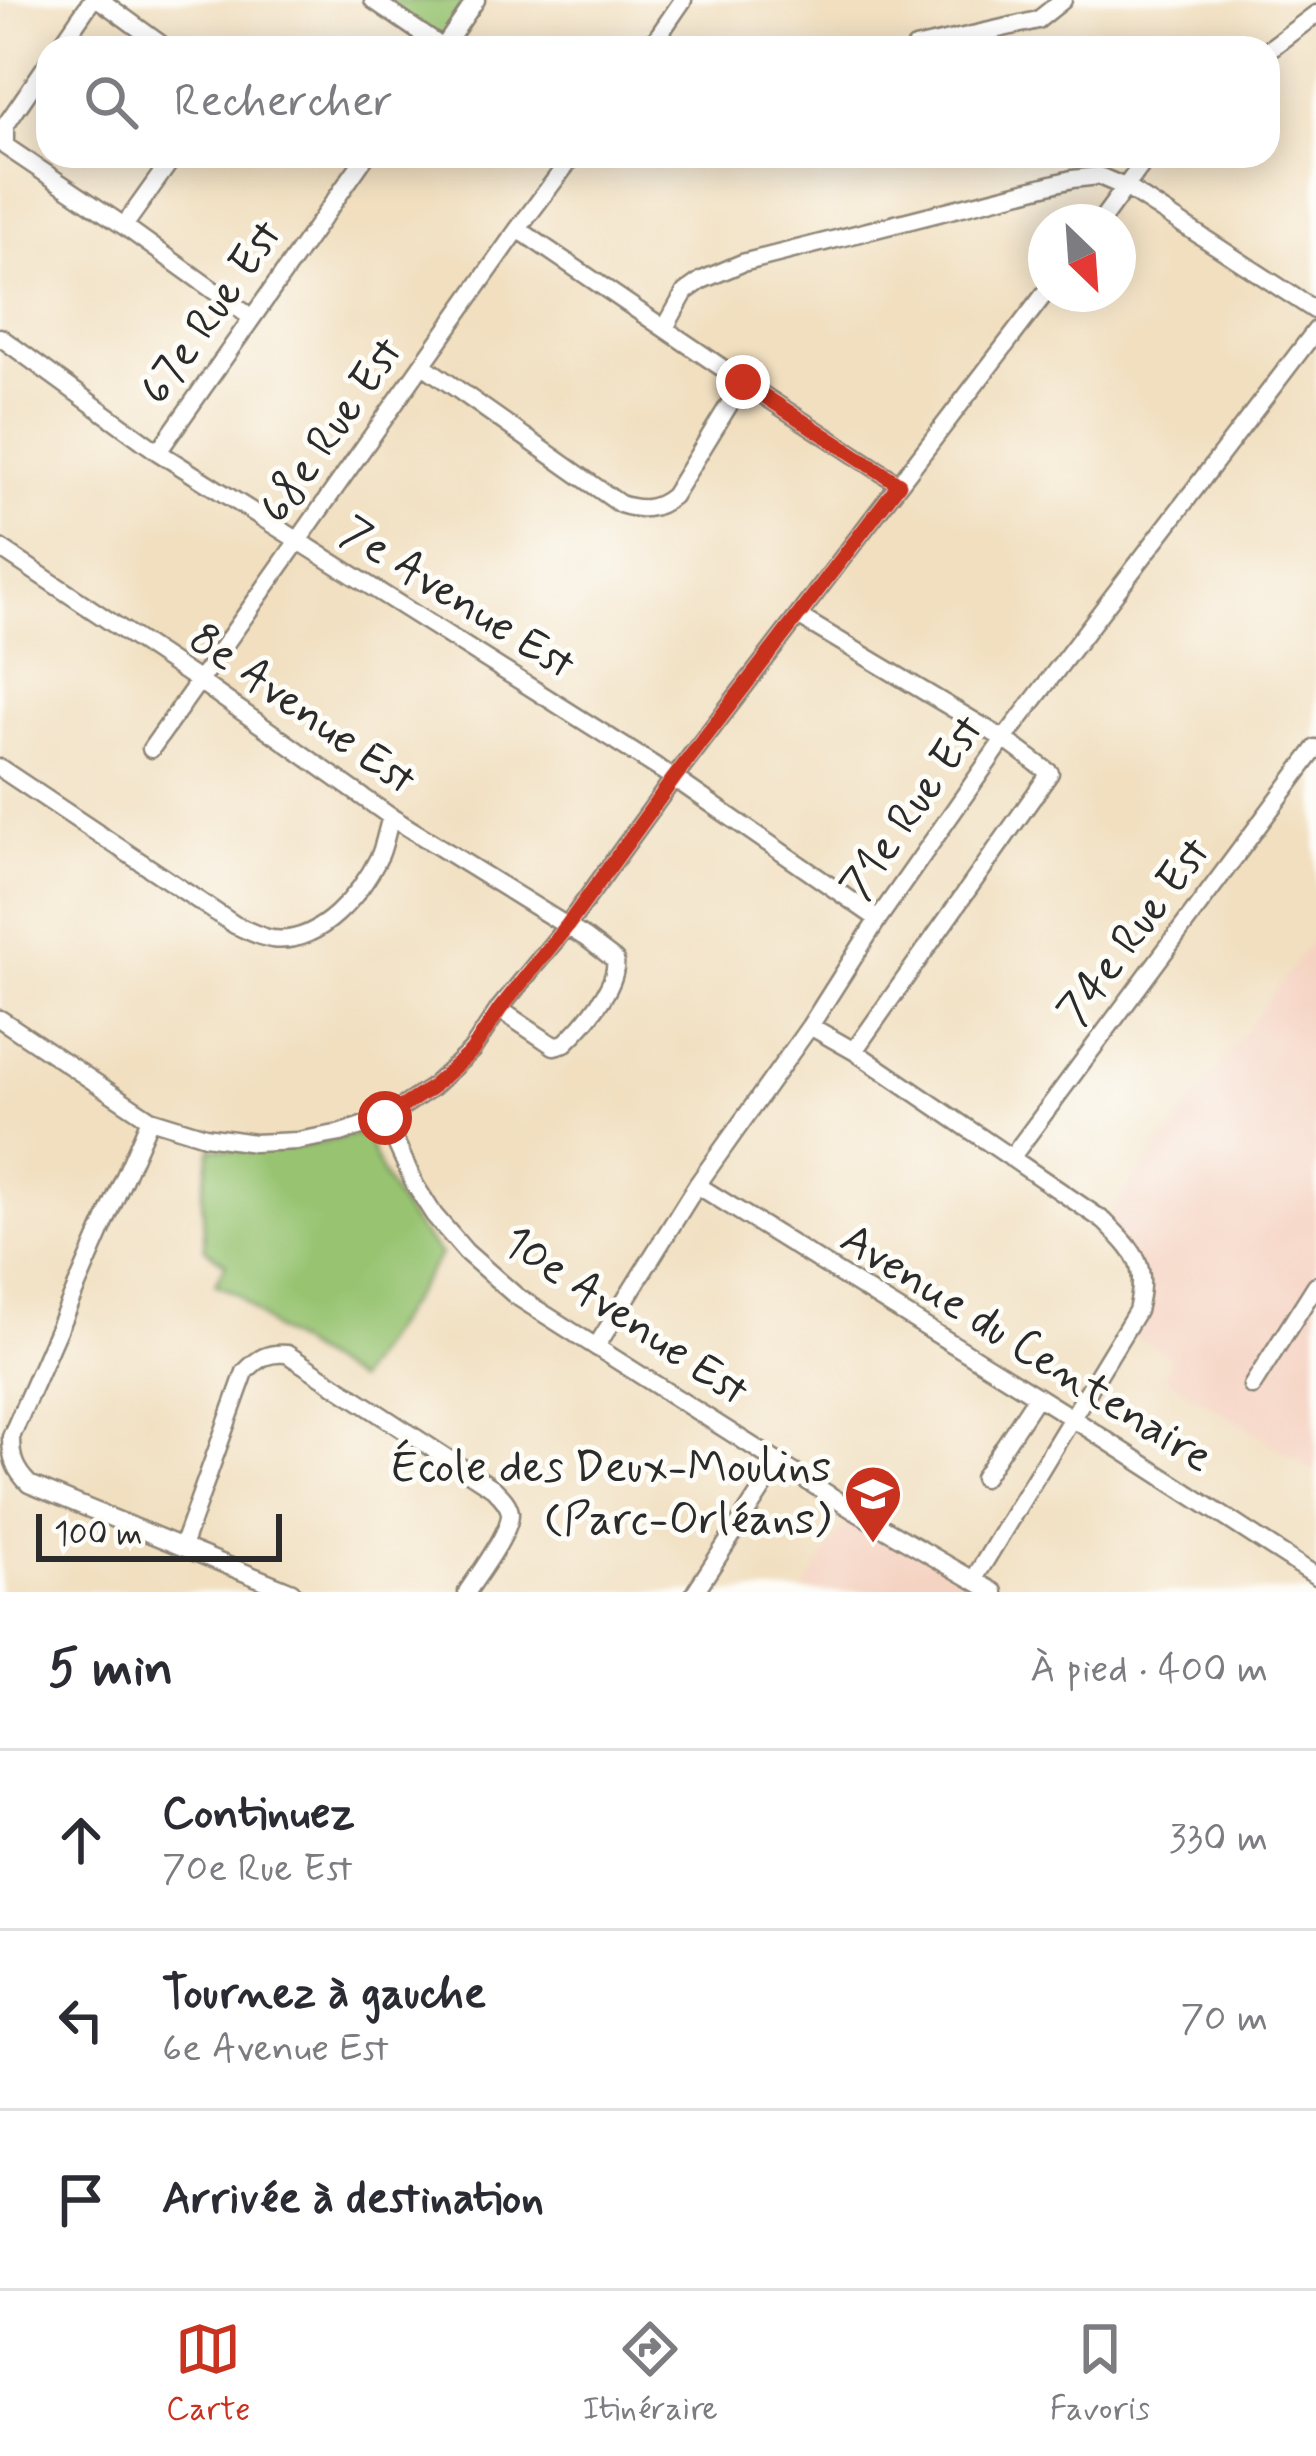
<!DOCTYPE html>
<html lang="fr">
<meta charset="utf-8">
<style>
:root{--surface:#fff;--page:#f7f7f7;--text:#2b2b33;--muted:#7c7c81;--line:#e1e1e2;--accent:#c8321e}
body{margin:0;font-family:Mynerve,sans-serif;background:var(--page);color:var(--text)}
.compass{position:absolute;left:1028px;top:204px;width:108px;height:108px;border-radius:50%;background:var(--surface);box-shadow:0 6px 30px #0003;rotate:155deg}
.scale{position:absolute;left:36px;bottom:30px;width:246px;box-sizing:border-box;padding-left:12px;border:6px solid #2b2b2b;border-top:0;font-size:33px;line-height:42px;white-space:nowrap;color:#2b2b2b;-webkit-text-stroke:9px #fdfcf7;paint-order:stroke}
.stop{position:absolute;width:36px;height:36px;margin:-27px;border:9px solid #c8321e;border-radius:50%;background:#fff}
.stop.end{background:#c8321e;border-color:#fff;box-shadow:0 3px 12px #0008}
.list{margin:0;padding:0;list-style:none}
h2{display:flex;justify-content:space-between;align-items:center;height:156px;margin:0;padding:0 48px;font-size:51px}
h2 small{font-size:39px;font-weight:400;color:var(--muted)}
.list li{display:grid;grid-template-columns:78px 1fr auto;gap:36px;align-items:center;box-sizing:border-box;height:180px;padding:0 48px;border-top:3px solid var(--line)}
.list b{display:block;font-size:45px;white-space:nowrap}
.list p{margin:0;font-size:39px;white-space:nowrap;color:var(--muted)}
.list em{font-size:39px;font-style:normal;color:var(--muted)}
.icon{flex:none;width:66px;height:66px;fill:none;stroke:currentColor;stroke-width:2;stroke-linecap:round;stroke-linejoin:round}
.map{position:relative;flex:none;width:1316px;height:1592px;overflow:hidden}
.search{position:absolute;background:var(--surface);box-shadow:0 6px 30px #0003;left:36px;right:36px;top:36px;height:132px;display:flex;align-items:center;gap:30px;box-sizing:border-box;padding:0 42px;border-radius:36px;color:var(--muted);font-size:45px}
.sheet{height:696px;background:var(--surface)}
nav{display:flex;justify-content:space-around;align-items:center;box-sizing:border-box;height:168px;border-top:3px solid var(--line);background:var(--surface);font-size:33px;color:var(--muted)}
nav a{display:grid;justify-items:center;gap:6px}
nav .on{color:var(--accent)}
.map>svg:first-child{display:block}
</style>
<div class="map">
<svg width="1316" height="1592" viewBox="0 0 1316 1592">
<rect width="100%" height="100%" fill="#fdfcf7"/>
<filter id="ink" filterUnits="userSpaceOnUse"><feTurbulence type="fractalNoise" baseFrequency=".00833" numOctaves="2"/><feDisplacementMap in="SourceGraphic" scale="24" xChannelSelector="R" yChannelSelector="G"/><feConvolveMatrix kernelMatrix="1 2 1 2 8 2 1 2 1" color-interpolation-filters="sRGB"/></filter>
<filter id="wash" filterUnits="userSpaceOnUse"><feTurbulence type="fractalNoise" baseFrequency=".004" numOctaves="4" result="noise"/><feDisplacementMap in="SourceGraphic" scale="48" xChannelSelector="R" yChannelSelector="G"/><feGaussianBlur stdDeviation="2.7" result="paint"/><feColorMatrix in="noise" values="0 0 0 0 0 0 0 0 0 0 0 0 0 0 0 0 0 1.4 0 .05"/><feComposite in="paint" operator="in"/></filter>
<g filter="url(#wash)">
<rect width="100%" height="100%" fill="#f1dfc0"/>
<path fill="#f5d3c2" d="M1316,935V1472L1163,1376L1172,1358L1125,1332L1144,1283L1104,1221Z
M853,1510L994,1592H803Z"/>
<path fill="#98c472" stroke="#62784e" stroke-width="3" d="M373,0H476L443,48Z
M355,1134L367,1137C383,1183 406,1219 441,1254L356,1381L275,1330L237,1294L215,1284L226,1264L205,1249L202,1195L211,1148C262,1155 305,1147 355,1134Z"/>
</g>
<g filter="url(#ink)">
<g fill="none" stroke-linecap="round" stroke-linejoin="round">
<g stroke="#8e8576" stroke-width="21">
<path id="minor" d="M100,0L166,48
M373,0L443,48
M59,48L92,0
M443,48L476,0
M650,48L683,0
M915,48L1038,20L1063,0
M1268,50L1316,14
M48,63L5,126V146L124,226L252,318
M1100,222L1148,156
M124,226L174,156
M518,229L743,382L899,484
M665,328L685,292L702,280L742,263L1072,179L1099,176L1127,188L1316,311
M0,337L158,452L674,778L878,919
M423,365L620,504C641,511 656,510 673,496L743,382
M158,452L366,156
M0,548L199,681L391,817L586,938L615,960C619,985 583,1026 565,1043L554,1046L499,1009
M798,616L1004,739L1050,773L854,1051
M151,749L518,229L573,156
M0,768L235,925C247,930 260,937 272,939C320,945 361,894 380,855C385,843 387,829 391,817
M0,1019L150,1119L205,1136L254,1143L297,1141L341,1133L385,1118L431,1088L472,1050L499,1009L567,926L674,778L1046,292
M810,1026L854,1051L1104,1221C1137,1254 1148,1264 1137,1311L974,1579
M385,1118L415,1185L434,1215L466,1252L516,1296L853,1510L994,1592
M150,1119L11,1437C11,1458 14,1469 29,1484L292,1592
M1011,1158L1316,748
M697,1185L1072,1418L1316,1576
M596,1347L697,1185L810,1026L878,919L1004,739L1316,330
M1252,1386L1316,1285
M983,1478L1037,1396
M182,1547L245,1372C258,1358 268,1352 287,1354L493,1488C500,1495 509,1503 510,1513C511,1532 478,1575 467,1592
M695,1592L779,1463"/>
</g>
<use href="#minor" stroke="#fff" stroke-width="16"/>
</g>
</g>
<g fill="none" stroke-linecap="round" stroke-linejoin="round" filter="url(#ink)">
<path stroke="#c8321e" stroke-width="15" d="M385,1118L431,1088L472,1051L500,1009L567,926L674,778L899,484L743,382"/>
</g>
<defs>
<g id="school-pin" transform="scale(3)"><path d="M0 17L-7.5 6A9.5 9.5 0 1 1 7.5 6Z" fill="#c8321e" stroke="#fdfcf7"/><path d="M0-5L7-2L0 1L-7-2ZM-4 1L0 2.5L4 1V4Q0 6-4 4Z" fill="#fff"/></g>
</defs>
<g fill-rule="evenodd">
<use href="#school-pin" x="873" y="1494"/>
</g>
<g text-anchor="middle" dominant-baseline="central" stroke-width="10" stroke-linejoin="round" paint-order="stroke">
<g font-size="45" fill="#2b2b2b" stroke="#fdfcf7">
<text transform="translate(212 313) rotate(-55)">67e Rue Est</text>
<text transform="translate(332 431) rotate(-55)">68e Rue Est</text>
<text transform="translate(457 599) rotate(32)">7e Avenue Est</text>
<text transform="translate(302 710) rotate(35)">8e Avenue Est</text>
<text transform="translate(913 808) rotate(-55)">71e Rue Est</text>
<text transform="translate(1135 932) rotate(-53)">74e Rue Est</text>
<text transform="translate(625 1317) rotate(34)">10e Avenue Est</text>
<text transform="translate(1026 1349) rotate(32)">Avenue du Centenaire</text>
</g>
<g font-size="45" fill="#2b2b2b" stroke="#fdfcf7" text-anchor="end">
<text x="831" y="1468">École des Deux-Moulins<tspan x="831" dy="52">(Parc-Orléans)</tspan></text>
</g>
</g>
</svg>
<svg class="compass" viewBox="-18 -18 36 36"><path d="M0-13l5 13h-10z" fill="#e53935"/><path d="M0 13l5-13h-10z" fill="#7c7c81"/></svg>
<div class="scale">100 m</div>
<div class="stop" style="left:385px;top:1118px"></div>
<div class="stop end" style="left:743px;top:382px"></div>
<div class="search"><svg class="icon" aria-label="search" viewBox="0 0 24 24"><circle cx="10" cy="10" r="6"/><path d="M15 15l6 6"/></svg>Rechercher</div>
</div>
<section class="sheet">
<h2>5 min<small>À pied · 400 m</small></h2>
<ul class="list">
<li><svg class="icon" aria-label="ahead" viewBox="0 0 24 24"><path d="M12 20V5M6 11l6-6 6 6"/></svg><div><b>Continuez</b><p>70e Rue Est</p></div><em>330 m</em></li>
<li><svg class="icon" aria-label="left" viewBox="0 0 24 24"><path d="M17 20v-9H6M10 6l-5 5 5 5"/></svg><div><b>Tournez à gauche</b><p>6e Avenue Est</p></div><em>70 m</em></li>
<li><svg class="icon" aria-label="arrive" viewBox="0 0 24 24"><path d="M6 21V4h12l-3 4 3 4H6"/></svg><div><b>Arrivée à destination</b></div></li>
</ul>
</section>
<nav>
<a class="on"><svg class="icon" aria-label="map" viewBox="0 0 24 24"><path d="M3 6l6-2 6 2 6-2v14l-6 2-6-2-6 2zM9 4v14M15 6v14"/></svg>Carte</a>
<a><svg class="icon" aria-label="directions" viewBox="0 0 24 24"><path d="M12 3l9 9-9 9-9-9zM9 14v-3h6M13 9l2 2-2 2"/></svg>Itinéraire</a>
<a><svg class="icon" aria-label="saved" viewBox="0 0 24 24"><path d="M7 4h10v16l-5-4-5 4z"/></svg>Favoris</a>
</nav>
